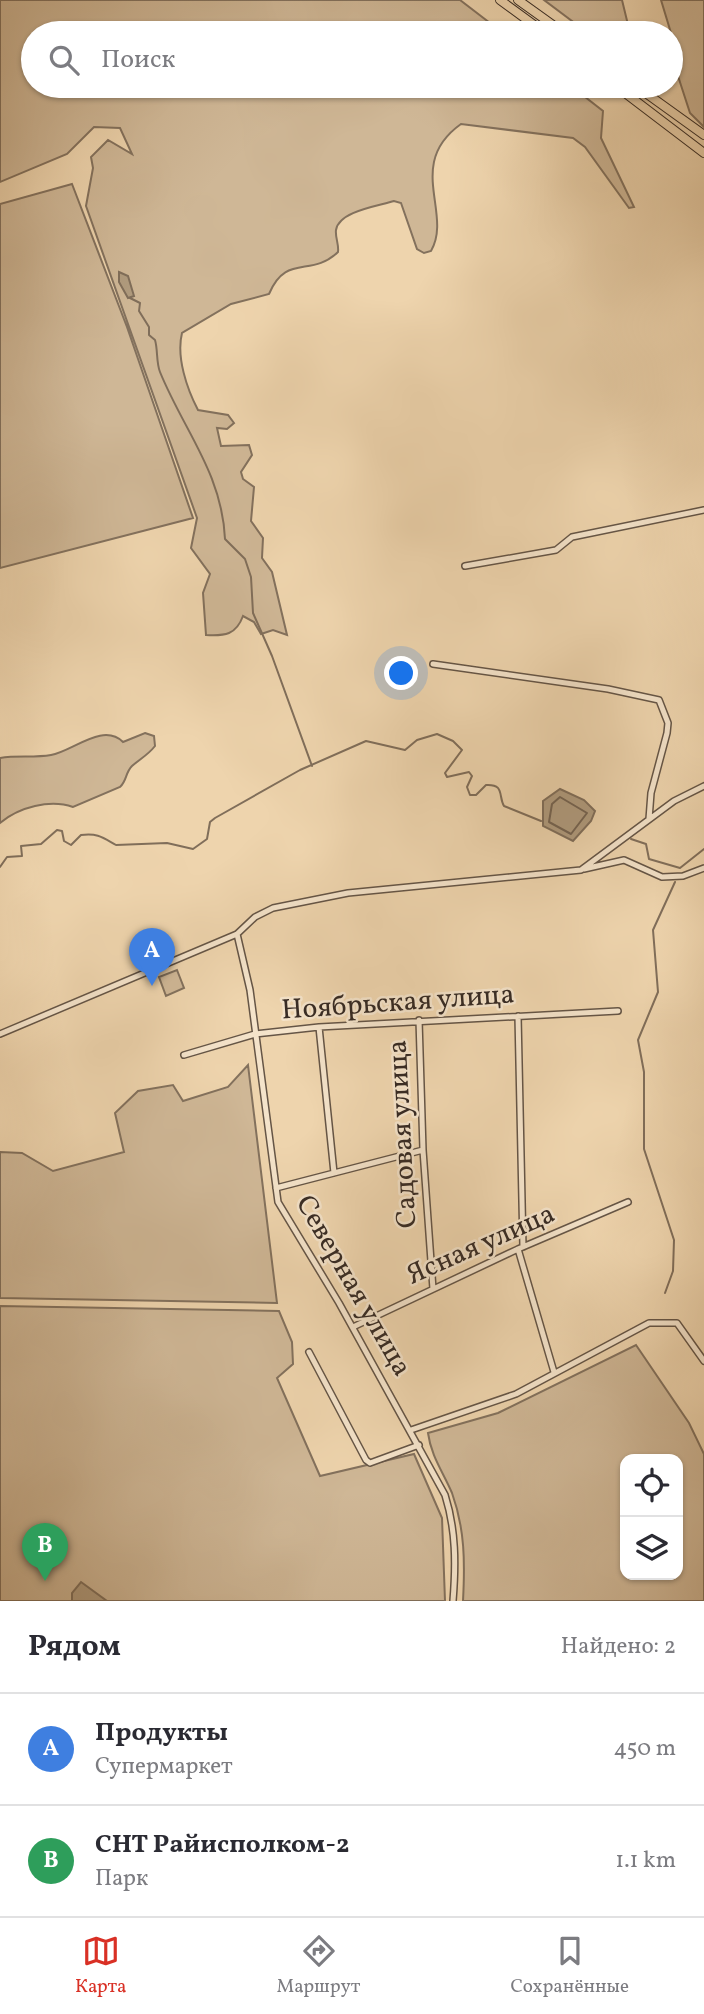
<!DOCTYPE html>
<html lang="ru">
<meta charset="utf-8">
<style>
:root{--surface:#fff;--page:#f2f2f3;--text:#2b2b33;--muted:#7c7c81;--line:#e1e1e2;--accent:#d93025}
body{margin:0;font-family:Vollkorn,serif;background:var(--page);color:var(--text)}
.controls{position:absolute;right:21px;bottom:21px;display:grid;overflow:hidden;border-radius:14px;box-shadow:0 2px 5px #0004}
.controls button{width:63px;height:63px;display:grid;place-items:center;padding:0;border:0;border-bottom:2px solid var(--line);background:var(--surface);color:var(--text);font:35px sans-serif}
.you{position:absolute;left:402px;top:674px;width:24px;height:24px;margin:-18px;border:5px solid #fff;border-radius:50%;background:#1a73e8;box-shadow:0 0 0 10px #1a73e833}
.badge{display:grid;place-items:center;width:46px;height:46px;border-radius:50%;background:var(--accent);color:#fff;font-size:23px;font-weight:700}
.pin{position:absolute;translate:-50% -58px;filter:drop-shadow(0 2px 4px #0008)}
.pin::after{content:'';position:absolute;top:37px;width:24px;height:21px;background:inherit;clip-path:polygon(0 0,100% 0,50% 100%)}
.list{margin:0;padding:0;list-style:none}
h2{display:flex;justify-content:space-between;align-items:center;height:91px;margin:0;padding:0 28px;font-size:30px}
h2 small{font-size:23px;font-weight:400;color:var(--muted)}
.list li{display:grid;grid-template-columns:46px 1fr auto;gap:21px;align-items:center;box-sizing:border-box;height:112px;padding:0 28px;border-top:2px solid var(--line)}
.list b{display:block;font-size:26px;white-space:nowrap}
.list p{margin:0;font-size:23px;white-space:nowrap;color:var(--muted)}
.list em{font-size:23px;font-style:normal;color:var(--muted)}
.icon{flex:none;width:38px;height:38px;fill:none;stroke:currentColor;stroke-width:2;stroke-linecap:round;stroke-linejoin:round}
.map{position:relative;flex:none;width:704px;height:1601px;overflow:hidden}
.search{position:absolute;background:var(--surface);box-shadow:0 2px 5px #0004;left:21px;right:21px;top:21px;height:77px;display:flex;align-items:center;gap:18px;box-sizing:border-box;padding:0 24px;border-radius:38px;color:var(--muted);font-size:26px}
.sheet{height:315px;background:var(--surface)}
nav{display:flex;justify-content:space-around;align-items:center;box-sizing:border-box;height:98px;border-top:2px solid var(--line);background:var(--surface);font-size:19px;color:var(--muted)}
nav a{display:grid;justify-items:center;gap:4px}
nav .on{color:var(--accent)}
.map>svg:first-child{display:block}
</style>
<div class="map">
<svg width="704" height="1601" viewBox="0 0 704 1601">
<rect width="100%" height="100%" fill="#eed4ad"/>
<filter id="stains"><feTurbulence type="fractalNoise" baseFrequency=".00286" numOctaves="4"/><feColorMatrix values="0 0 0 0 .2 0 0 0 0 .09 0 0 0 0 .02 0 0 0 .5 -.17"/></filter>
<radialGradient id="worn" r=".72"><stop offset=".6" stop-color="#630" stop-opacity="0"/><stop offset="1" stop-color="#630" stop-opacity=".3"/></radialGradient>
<path fill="#cfb796" stroke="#83715d" stroke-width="2" fill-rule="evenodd" d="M0,0H460L503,33H33V86H571L603,111L601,138L634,207L629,208L585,147L573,138L461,124C405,164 453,213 431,251L424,253L417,249L401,203L394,201C379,206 339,211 336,230C335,237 339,244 338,252C311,278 286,253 269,294L231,304L182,333C176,357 187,389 198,410L228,415L234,423L227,429L217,428L221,446L249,445L252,455L241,472L243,479L254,487L251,521L263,538L262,558L272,572L287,635L273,630L261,634L254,622L243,616C236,635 225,636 206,635L203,593L210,574L191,548L197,518L86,206L93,168L91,157L108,140L132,154L120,128L94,127L67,154L0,182Z
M544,0H622L630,33H588Z
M661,0H704V127L690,113L678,76L671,33Z
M72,184L127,327L193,518L0,568V204Z
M145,733L154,736L155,746C148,755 140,759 132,766C125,773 127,781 120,787L73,807C50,799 19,807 0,823V758C17,755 34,758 51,755C73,751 103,722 123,742Z
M177,970L184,988L166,996L159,977Z
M248,1065L277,1303L0,1298V1152L22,1153L53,1171L124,1152L115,1113L138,1091L173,1085L183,1101L228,1087Z
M0,1306L279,1311L292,1342L293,1364L277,1378L320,1476L414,1454L442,1518L445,1601H0Z
M636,1345L689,1423L704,1454V1601H463C465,1563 465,1529 452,1493C443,1472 431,1456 428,1433L498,1413ZM625,1459H678V1575H625Z"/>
<path fill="#b09b7e" stroke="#806e5a" stroke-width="2" d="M119,272L128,276L134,296L128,298L119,282Z
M560,789L584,800L595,811L591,821L573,841L543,826V801Z
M81,1582L107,1601H72V1593Z"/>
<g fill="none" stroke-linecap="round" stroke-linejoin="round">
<path stroke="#746351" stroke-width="2" d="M560,797L587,813L571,834L549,822L552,804Z"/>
<path stroke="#806e5a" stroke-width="2" d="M130,298L140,303L139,311L149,327V335L155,340C158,350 156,362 160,372C184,431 222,473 225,539L245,559L251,577L253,613L272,656L312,766
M631,839L646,844L649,859L680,868L704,849
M0,867L7,857L22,856L21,846L41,844L57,830L62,831L64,841L71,845L81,835C98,833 102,837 116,845L167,843L193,849L207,839L210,822L215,818L300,770L366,741L405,750L417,740L437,734L453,741L462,750L445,773L447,777L469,772L472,776L467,787L470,795H476L486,785C505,784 498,796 504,806L541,821
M665,1293L673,1271L674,1240L644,1149V1072L638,1040L658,992L653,930L675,882"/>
<g stroke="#655546" stroke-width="8">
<path id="minor" d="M465,566L556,550L572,537L704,510
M433,664L608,689L659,700L668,723L667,733L651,793L649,819
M584,869L624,860L662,877L683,876L704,868
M237,934L250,990L278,1202L339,1303L445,1495C456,1530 456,1564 453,1601
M518,1016L523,1247
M419,1020L423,1150L433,1289
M319,1027L334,1173
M0,1034L237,934L255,917L273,908L348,893L581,870L674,801L704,786
M184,1055L255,1034L319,1027L618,1011
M276,1188L423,1150
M518,1249L554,1372
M353,1327L518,1249L628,1202
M309,1352L366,1460L370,1463L419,1445
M411,1430L516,1394L649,1323H677L704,1361"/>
</g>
<g stroke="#372b24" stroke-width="10">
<path id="primary" d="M500,0L545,33
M518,0L564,33
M616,86L704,153
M636,86L704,135"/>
</g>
<use href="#minor" stroke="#f4e3ca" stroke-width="5"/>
<use href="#primary" stroke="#eed4ad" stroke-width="8"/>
</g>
<g text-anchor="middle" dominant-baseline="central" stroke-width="5" stroke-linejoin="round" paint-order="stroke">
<g font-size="28" fill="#372b24" stroke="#f4e3ca">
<text transform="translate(398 1003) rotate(-4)">Ноябрьская улица</text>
<text transform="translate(403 1134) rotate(-93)">Садовая улица</text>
<text transform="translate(481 1245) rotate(-24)">Ясная улица</text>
<text transform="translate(353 1286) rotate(60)">Северная улица</text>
</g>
</g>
<rect width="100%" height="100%" filter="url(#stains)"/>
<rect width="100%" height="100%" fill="url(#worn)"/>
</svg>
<div class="controls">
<button><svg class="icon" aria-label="locate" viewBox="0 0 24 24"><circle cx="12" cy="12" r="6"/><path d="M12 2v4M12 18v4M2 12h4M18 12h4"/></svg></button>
<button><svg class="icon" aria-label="layers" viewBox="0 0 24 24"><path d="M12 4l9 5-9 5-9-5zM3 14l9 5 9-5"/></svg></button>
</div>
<div class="you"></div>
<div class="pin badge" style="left:152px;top:986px;background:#3f7fe0">A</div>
<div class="pin badge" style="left:45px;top:1581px;background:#2e9e5b">B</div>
<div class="search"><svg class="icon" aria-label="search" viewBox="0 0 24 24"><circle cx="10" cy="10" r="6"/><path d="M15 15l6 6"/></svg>Поиск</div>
</div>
<section class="sheet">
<h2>Рядом<small>Найдено: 2</small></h2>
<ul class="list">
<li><span class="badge" style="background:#3f7fe0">A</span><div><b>Продукты</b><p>Супермаркет</p></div><em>450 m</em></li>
<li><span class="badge" style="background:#2e9e5b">B</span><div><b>СНТ Райисполком-2</b><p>Парк</p></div><em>1.1 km</em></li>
</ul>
</section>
<nav>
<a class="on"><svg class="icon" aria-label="map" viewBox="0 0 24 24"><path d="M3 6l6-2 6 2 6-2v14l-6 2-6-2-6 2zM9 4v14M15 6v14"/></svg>Карта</a>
<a><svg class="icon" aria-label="directions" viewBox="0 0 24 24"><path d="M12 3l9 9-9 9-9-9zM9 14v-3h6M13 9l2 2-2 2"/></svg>Маршрут</a>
<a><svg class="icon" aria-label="saved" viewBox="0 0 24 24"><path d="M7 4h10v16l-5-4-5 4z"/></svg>Сохранённые</a>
</nav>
